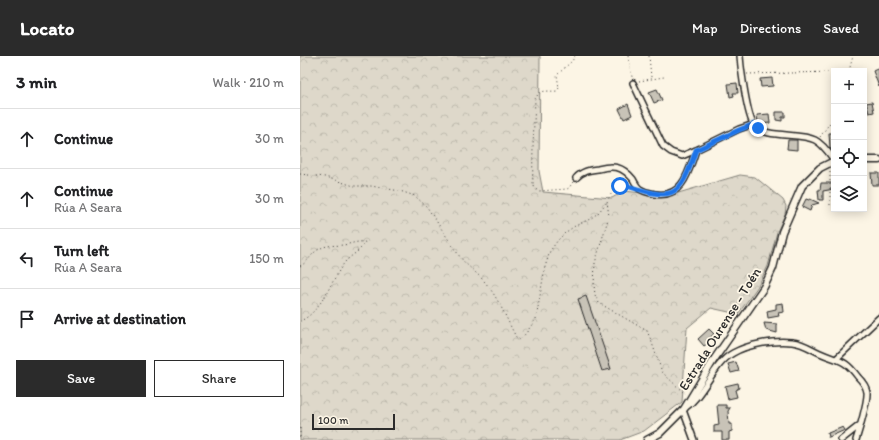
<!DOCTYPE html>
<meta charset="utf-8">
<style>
:root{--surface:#fff;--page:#f6f6f6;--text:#202124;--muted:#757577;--line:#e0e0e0;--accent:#2b2b2b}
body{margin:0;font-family:Itim,sans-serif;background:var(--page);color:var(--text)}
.controls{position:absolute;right:12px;top:12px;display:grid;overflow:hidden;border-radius:0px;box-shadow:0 2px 10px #0003}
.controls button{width:36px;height:36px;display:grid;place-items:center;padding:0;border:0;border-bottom:1px solid var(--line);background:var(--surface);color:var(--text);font:20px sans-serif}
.scale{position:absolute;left:12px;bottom:10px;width:83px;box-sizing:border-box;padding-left:4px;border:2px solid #2b2b2b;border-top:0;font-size:11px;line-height:14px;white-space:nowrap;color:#2b2b2b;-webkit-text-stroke:3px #fcf5e5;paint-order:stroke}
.stop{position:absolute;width:12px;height:12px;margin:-9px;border:3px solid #1a73e8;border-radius:50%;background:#fff}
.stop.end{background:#1a73e8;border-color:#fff;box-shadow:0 1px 4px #0008}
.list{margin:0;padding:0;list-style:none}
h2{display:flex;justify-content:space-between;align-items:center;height:52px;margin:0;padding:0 16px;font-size:17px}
h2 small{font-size:13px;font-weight:400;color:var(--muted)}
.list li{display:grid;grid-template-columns:26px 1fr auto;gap:12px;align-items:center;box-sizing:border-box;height:60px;padding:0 16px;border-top:1px solid var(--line)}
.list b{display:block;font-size:15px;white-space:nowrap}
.list p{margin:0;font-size:13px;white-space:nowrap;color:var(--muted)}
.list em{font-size:13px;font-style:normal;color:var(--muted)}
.actions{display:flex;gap:8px;padding:12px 16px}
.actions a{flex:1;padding:9px 0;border:1px solid var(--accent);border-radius:0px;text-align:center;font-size:14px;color:var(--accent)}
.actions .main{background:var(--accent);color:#fff}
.icon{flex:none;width:22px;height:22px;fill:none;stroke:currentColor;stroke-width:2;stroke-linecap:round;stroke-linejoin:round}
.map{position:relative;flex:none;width:579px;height:384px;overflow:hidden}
header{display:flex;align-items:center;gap:24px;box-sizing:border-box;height:56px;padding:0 20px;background:var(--accent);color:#fff}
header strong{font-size:19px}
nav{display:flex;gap:22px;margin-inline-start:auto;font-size:14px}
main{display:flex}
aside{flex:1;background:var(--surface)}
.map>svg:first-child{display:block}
</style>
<header>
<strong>Locato</strong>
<nav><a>Map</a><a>Directions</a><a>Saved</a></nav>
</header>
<main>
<aside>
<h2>3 min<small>Walk · 210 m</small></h2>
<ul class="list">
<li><svg class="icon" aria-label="ahead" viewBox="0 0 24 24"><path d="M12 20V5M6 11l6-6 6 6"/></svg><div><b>Continue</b></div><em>30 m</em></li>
<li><svg class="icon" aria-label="ahead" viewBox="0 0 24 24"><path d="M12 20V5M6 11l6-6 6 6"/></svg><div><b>Continue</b><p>Rúa A Seara</p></div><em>30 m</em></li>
<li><svg class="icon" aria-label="left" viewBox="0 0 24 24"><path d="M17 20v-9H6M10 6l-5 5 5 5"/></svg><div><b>Turn left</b><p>Rúa A Seara</p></div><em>150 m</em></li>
<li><svg class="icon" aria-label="arrive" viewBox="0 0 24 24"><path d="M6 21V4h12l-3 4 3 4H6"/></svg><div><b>Arrive at destination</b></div></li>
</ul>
<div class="actions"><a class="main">Save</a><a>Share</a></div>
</aside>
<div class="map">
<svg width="579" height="384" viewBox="0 0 579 384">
<defs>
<pattern id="forest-crowns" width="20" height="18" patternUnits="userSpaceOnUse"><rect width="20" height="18" fill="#ded8ca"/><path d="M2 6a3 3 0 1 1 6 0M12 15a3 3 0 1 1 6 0" fill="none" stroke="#bfbaae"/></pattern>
</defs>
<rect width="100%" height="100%" fill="#fcf5e5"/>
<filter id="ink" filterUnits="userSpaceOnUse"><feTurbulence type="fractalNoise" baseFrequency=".025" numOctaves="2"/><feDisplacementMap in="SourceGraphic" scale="8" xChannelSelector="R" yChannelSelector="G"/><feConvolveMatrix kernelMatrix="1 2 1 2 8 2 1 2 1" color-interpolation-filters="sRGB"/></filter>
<g filter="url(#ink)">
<path fill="url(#forest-crowns)" stroke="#84827a" d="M0,0H240L239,115L243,136L312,142L324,135L342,137L360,141L368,140L440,119L455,121L483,144L486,150L485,158L477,176L468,210L458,230L438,258L411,252L387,272L382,346L344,375L320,384H0Z"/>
<path fill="#c8c3b7" stroke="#2b2b2b" d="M579,12V31L573,15Z
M472,22L473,30L461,31L460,23Z
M437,27L438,37H433L434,40L430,41L428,28Z
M357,33L362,44L354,47L349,36Z
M572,46L574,56L569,57L566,47Z
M328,48L332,59L324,63L319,53Z
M476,56H485V61H482V65L476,64Z
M469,58L470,67L460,68L458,67L457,59Z
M529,77H534V97L530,92Z
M488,84H497V94L487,93Z
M571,117H579V129H572Z
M521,127H534V133L523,135V144H519L518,134H520Z
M506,143L509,144L510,143L519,147L512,149L510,155L502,151Z
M286,240L311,313L302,315L278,243Z
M483,247L484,256L478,257L479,260L468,262L467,255L476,253V248Z
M464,267L477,268V277L466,274Z
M409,273L414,278L406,285L408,287L404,290L398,283Z
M436,306L439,315L431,317L428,308Z
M438,327L439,332L435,334L437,341L428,343L425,330Z
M417,349H426V352H430L428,355L429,368H432V375L429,376V384H422V376H414V370L419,369Z
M543,371L545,374L529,381L528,377Z"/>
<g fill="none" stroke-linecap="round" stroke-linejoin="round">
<g stroke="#2b2b2b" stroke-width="8">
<path id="minor" d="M440,0C441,13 447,60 454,69C465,83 499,76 515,84C523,88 529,97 534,104
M333,27L363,90L371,96L382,100L396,94
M276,122C282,115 289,114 298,113C314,109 322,110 333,123C335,127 337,131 340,133C344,136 350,137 355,138C383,143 389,114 396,94L439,73L454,68
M536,303L579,262
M385,352C405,338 413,308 433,297C449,288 474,284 492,286C503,287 511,293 520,297C540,306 544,302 558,321C562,325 566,330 567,336C568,344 559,375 556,384
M383,354L394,384
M541,384L560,369"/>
</g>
<g stroke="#2b2b2b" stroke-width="9">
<path id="tertiary" d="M564,104H579
M347,384L360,377L384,353L413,305L464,231L473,212L482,176L502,130L520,112L534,105"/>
</g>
<path stroke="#2b2b2b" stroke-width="1" stroke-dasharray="1 3" stroke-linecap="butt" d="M328,0L332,21
M349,0L351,21
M549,15L553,0
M447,18L534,16
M339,25L364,21
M520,81L534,61
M0,118L25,121L54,130H71L100,135L115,140L127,151L160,201C167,210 176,216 184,225C198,241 206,262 216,281L220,284L226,277L236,263L245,211L250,195L258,184L266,176L275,170L290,163L298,157L307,146
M273,126L269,132L267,133L239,135L235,133L233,127C232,99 234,71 235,43C241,32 247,36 257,35L259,32L257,19L272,5L275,0
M332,131C319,127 312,134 307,146L309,160L295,207L294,229L295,239L299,247L347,275L351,284L362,316L385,338
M530,149V113
M0,210C8,206 10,200 16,195C25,188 34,190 43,189C51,188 57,185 65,186C61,195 51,199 45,206C31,224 22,256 0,265
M0,368V384
M527,377L529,384"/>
<use href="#minor" stroke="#fcf5e5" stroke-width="5"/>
<use href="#tertiary" stroke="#fcf5e5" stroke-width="6"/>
</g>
</g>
<g fill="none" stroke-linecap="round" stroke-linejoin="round" filter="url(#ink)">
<path stroke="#1a73e8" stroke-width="5" d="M320,130L324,129C373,144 379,145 396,94L439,74L454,68L458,72"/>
</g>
<g text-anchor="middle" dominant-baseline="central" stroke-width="3.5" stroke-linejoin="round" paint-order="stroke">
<g font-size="14" fill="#2b2b2b" stroke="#fcf5e5">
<text transform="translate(420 273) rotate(-58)">Estrada Ourense - Toén</text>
</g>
</g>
</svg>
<div class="controls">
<button>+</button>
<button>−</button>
<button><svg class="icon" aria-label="locate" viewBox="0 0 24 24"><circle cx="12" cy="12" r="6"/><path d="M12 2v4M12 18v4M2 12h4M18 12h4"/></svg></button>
<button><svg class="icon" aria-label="layers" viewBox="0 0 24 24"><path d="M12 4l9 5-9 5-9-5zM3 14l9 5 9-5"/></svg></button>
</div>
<div class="scale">100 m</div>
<div class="stop" style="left:320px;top:130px"></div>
<div class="stop end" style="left:458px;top:72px"></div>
</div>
</main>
